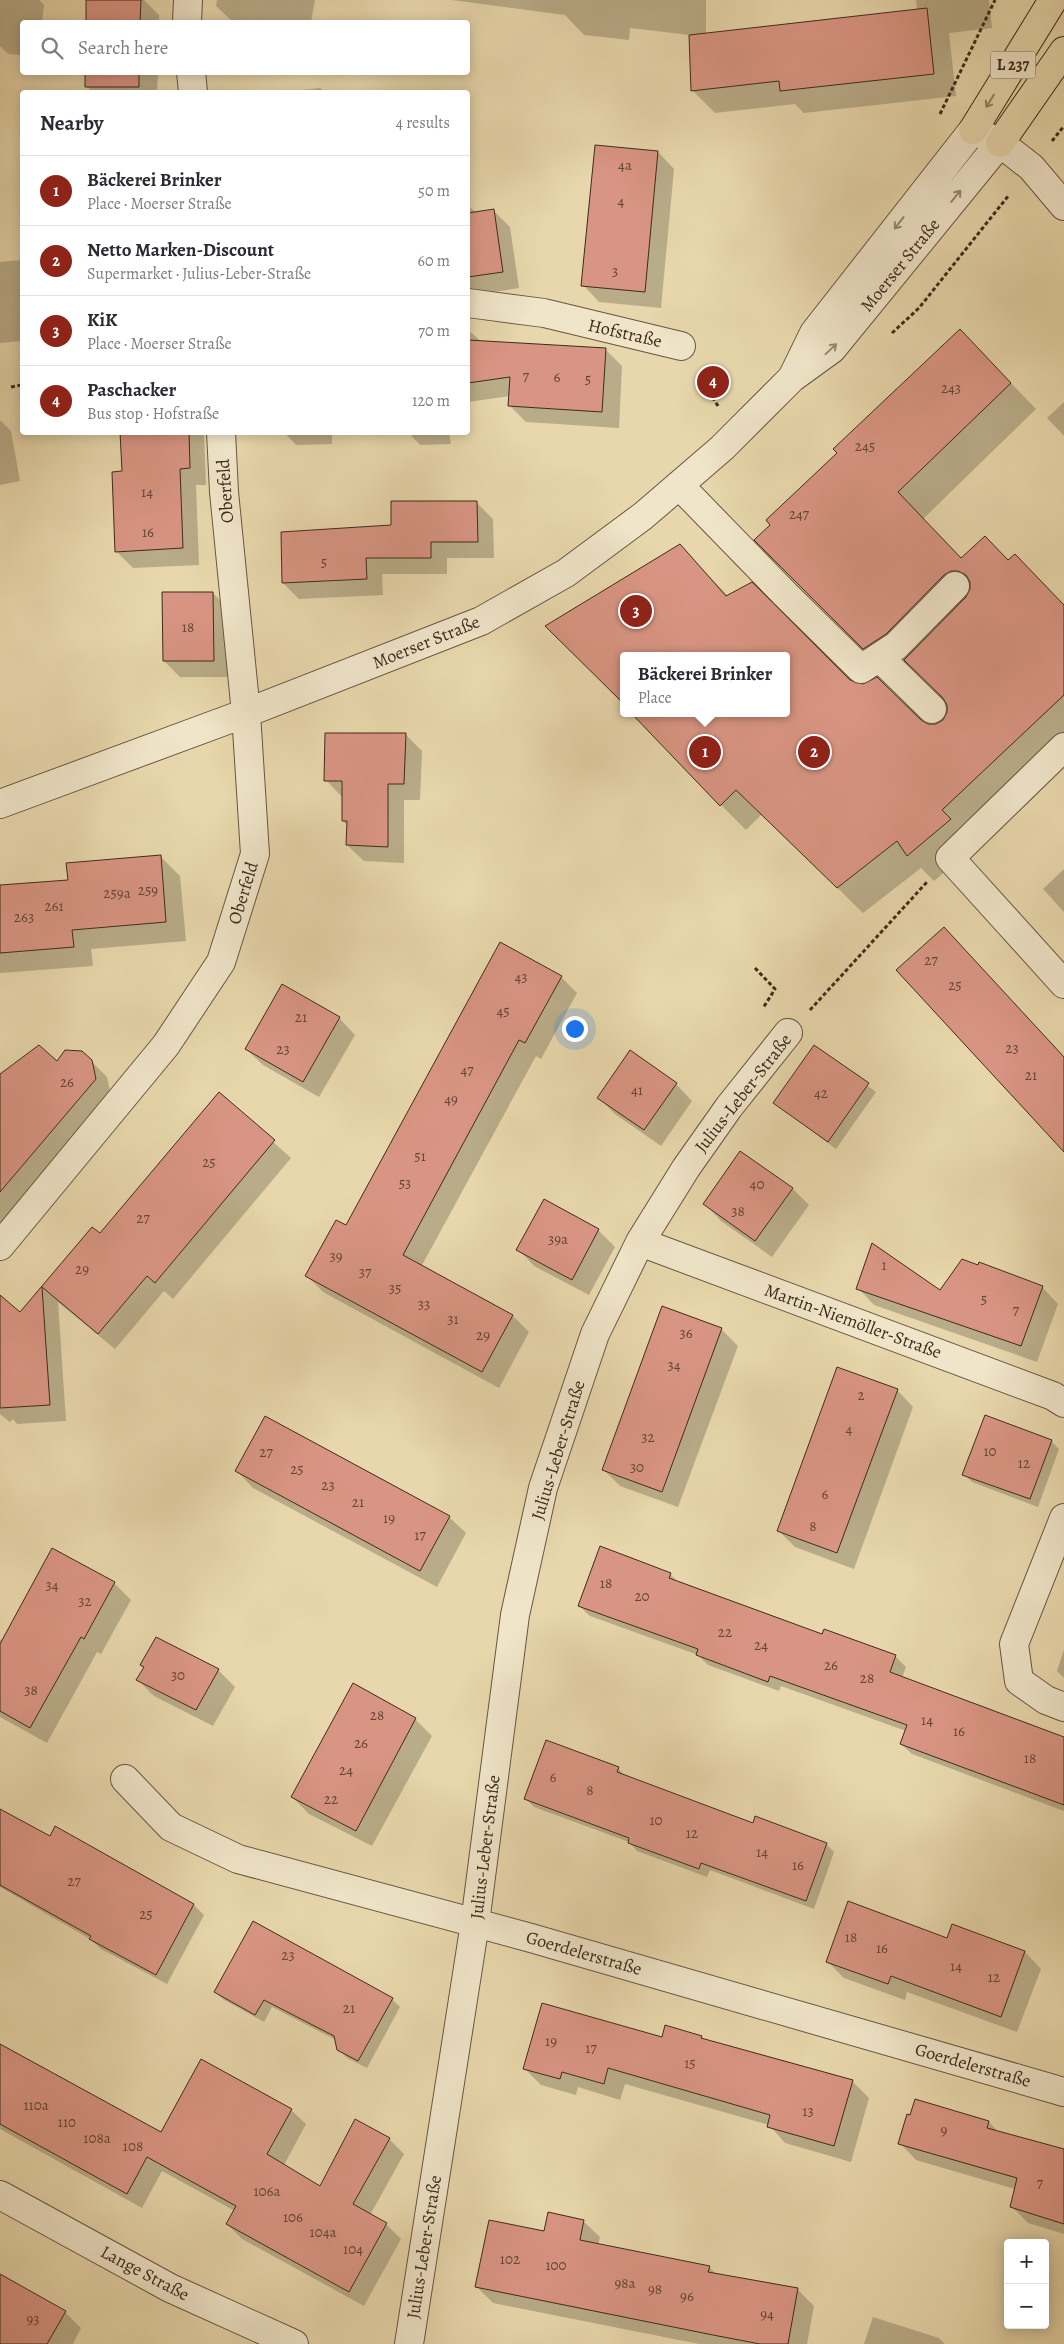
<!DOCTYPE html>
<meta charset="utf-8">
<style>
:root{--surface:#fff;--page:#f2f2f3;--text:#2b2b33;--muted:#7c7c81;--line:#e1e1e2;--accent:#8f2418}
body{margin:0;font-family:Alegreya,serif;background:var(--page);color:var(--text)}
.controls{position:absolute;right:15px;bottom:15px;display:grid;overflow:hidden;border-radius:5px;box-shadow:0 2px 12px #0003}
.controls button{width:45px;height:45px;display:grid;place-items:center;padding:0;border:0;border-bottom:1px solid var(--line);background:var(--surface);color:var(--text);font:25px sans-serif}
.you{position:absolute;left:574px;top:1028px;width:18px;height:18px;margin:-12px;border:4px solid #fff;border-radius:50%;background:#1a73e8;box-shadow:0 0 0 8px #1a73e833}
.badge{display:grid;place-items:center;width:32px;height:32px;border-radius:50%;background:var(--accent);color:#fff;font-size:16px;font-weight:700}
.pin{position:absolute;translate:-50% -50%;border:2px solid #fff;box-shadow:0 1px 5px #0006}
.popup{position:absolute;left:620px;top:652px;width:170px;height:65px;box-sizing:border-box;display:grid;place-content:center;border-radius:5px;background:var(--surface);filter:drop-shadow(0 1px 4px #0005);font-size:16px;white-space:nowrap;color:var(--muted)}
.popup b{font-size:19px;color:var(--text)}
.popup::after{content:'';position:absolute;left:50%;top:100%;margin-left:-10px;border:10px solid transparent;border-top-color:var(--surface)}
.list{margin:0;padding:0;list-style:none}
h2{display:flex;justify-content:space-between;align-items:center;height:65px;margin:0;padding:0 20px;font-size:21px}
h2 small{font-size:16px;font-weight:400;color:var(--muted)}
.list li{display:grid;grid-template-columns:32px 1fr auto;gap:15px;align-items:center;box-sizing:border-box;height:70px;padding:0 20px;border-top:1px solid var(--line)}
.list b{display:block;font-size:19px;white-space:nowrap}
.list p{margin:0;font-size:16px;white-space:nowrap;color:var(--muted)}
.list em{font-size:16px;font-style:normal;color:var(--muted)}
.icon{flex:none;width:28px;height:28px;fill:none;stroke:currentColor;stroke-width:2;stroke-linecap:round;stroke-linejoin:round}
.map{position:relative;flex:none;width:1064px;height:2344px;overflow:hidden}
.search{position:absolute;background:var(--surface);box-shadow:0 2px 12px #0003;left:20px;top:20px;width:450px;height:55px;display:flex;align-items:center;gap:12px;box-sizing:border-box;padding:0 18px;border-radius:5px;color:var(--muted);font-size:19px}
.panel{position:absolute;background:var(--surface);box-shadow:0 2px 12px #0003;left:20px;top:90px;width:450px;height:345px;border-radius:5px}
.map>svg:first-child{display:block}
</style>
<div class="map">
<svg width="1064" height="2344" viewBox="0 0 1064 2344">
<rect width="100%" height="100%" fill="#e8d7ac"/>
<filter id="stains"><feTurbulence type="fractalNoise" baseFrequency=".004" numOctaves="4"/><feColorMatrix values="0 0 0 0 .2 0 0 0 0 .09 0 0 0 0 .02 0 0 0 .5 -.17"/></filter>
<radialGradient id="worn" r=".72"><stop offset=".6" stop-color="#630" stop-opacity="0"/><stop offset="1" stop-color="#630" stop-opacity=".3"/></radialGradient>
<path fill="#0003" d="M0,0H39L44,5L42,22H22V55L8,54L0,46Z
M88,0H144L159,15V22H87Z
M217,0H315L311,22H233L216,6Z
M452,0H706V35L917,11L916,0H989L992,28L949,33L956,96L804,113L795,104L715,113L692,90L690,35L630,28L629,40L584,35L565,15Z
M87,72H158L157,92H93L86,86Z
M320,88L325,92H285Z
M658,152L674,169L661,308L599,302L583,285Z
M468,206L477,213L494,211L510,227L519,288L468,296Z
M22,260V341L0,343V262Z
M468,330L482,342L606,350L622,366L619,428L526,422L510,406V396L468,402Z
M986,357L1036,409L923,519L962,559L1009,561L1064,606V745L976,845L934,881L921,868L863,913L762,814L746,830L721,805L786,713V656H624V705L547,626L680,546L728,596L850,681L927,725H936L944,721L948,713V705L945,698L908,662L890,674L756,540Z
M1064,402V436L1047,418Z
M0,420L11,431L20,481L0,485Z
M121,432H204L206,485H196L199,565L133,568L116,551L123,472Z
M284,432H332V444L296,445Z
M408,432H449L451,444L420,445Z
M476,502L493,519L494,558H447V574H382L383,595L299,599L283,583L392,526Z
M213,593L229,609L230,677H180L164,661Z
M405,734L422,751L420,800H404V863L364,861L347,845L348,826L343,821L342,797L326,780Z
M160,856L180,876L186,941L91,949L93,966L0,973V887L69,881Z
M1064,869V912L1043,889Z
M561,977L577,993L541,1059L536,1056L421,1267L513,1316L529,1332L499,1388L323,1292L307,1276L346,1226Z
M339,1018L355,1035L319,1097L263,1065L246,1049Z
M814,1046L876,1092L836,1149L775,1103Z
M630,1052L676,1084L692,1101L661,1146L615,1114L598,1097Z
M91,1061L107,1077L111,1095L0,1227V1093L58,1062Z
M219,1094L291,1158L173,1299L164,1291L115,1349L58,1302L66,1421L17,1424L13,1419L10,1422L0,1414V1311L20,1314L92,1228L100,1235Z
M793,1189L809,1205L772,1257L721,1221L705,1204Z
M544,1201L598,1230L615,1247L589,1295L534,1266L518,1249Z
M1042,1287L1058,1304L1037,1362L874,1305L858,1288L940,1292Z
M721,1329L738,1346L678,1507L620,1486L603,1469Z
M897,1390L913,1407L854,1569L795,1547L779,1531Z
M1051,1441L1059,1449L1038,1507L972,1482L964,1474Z
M237,1471L449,1517L466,1533L437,1587L253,1488Z
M670,1574L680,1584L823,1636L895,1656L906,1667L902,1678L1064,1738V1811L912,1754L901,1744L906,1731L781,1686L779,1691L708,1665L698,1655L590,1616L579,1606Z
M114,1583L131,1600L101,1654L97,1652L47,1743L0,1717V1639L3,1641Z
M157,1638L218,1670L235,1687L213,1726L154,1696L138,1680L145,1668L142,1665Z
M1064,1650V1678L1057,1671Z
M415,1719L432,1736L372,1846L309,1814L292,1797Z
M618,1768L626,1777L754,1824L826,1844L834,1852L814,1909L710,1870L707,1877L637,1851L629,1842L534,1807L526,1799Z
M0,1812L50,1838L56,1828L194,1905L204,1915L167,1984L101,1949L90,1939L0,1887Z
M953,1926L1025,1952L1041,1969L1017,2032L907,1992L905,2000L844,1978L828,1962L948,1939Z
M215,1992L392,1999L400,2007L367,2068L347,2058L338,2049L336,2040L272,2007L264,2022L224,2000Z
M701,2037L704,2040L853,2082L869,2098L851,2162L785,2143L769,2125L625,2084L620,2100L578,2087L576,2095L541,2085L525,2069L662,2039Z
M0,2044L68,2084L161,2134L291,2110L306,2124L284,2165L320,2187L356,2121L389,2139L404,2154L370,2215L386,2224L401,2239L364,2306L242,2239L227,2224L235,2211L162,2171L142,2208L0,2129Z
M916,2100L989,2122L999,2133L1064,2150V2234L1028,2223L1011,2206L1015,2189L916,2160L900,2143Z
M583,2221L600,2237L598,2245L709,2267L717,2275L797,2289L814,2306L807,2344H699L493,2303L477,2287Z
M0,2276L65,2312L81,2328L73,2344H0Z
M873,2317L939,2338L945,2344H864Z"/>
<path fill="#d99583" stroke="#3e2b1d" d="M86,0H141L140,22H86Z
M927,8L934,74L780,91L779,81L691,91L689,35Z
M85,72H139V87H85Z
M595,145L658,151L645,292L581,286Z
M494,209L503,272L468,277V213Z
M960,329L1011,383L898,492L961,558L985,536L1008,560L1015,554L1064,605V695L942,810L951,819L907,856L897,841L837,888L736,790L720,806L631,713H786V656H624V704L545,626L680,544L726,596L752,582L850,680L863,684L877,677L921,720L928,724H936L943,720L947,712V705L943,698L904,660L966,597L970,589V582L966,575L958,571H951L944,575L886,634L863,649L754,540L770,525L766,520L837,453L833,449Z
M468,340L606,348L602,412L508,406L510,377L468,383Z
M120,432H189L190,468L180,469L183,548L115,552L112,472L122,471Z
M391,501H477L478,542H431V558H366L367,579L282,583L281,532L391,525Z
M162,592H213L214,661H163Z
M325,733H406L404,784H388V847L346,845L347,821H342V781H324Z
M161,855L166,922L72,930L74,947L0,953V885L68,880L66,863Z
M944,927L1064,1057V1152L896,970Z
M500,942L562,976L525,1043L519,1040L403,1255L513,1315L482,1372L305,1276L336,1220L346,1225Z
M282,984L340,1017L303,1082L245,1049Z
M39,1045L57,1061L65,1050L82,1051L92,1060L96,1079L0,1192V1074Z
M814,1045L869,1083L828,1142L773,1103Z
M630,1050L677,1083L644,1130L597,1098Z
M219,1092L275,1140L155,1283L147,1276L98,1334L42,1287L50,1405L0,1408V1295L20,1312L92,1227L100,1233Z
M740,1151L793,1188L755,1241L703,1204Z
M544,1199L599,1229L572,1280L516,1250Z
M872,1243L940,1290L962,1259L978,1265L979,1262L1043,1286L1021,1346L856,1289Z
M662,1306L722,1328L662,1492L602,1470Z
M837,1367L898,1389L837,1553L777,1531Z
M985,1415L1052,1440L1030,1499L962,1475Z
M265,1416L450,1516L420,1571L235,1471Z
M600,1546L671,1573L669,1578L822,1634L824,1629L896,1655L890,1672L1064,1737V1805L900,1744L907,1725L770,1676L768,1682L696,1655L698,1649L578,1606Z
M52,1548L115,1582L84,1639L81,1637L30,1728L0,1711V1644Z
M156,1637L219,1669L196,1710L136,1680L144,1667L140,1665Z
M353,1683L416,1718L356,1831L291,1797Z
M546,1740L619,1767L617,1772L753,1823L755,1816L827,1843L806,1901L701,1863L699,1869L628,1843L629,1838L524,1799Z
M0,1809L50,1836L55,1826L194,1904L156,1975L89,1939L91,1936L0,1885Z
M848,1901L947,1938L952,1924L1025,1951L1001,2017L891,1976L888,1984L826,1962Z
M253,1921L393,1998L358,2061L337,2050L334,2036L264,2000L255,2015L214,1992Z
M542,2003L662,2037L665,2025L702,2036L701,2038L853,2080L834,2146L767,2127L770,2115L608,2068L604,2084L562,2072L560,2079L523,2069Z
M0,2044L161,2132L201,2059L292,2109L267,2154L320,2186L355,2119L390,2138L353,2204L387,2223L349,2292L226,2224L236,2206L147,2157L127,2194L0,2124Z
M915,2099L989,2121L987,2128L1064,2149V2224L1010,2207L1017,2178L898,2144L907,2114L910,2115Z
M548,2212L584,2220L580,2240L710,2266L708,2272L798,2288L788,2344H760L718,2336L475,2287L489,2220L544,2231Z
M0,2274L66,2311L47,2344H0Z"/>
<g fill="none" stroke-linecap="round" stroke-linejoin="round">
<g stroke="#685641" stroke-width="30">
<path id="minor" d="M187,22L188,0
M191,72L193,92
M468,303L544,313L681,346
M793,376L814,333L973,130L1000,143L1031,167L1064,206
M679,485L785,594L861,669L896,646L955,586
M879,657L932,709
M1064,747L950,858L1064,984
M0,804L246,713L481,621L566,573L643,516L722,448L792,378L832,349L1000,143
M640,1242L1053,1396L1064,1403
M0,1246L166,1045L221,962L255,854L246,713L224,492L221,432
M1064,1518L1014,1644L1019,1681L1046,1700L1064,1707
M125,1779L171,1827L238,1859L531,1938L1064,2092
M0,2195L170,2288L294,2344
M409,2344L475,1923L515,1615L543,1488L595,1334L640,1242L686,1168L729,1107L788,1033"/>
</g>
<g stroke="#3e2b1d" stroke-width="30">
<path id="highway" d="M973,130L1053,0
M1000,143L1064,51"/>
</g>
<path stroke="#3e2b1d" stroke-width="3" stroke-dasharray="4 2.5" stroke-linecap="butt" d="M940,114L995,0
M1052,141L1064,126
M892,333L919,308L1009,195
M699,375L718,406
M11,387L22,385
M755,968L775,989L763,1008
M810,1010L927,882"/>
<use href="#minor" stroke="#f0e5c9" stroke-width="28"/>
<use href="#highway" stroke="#e8d7ac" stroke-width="28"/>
</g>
<defs><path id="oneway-shaft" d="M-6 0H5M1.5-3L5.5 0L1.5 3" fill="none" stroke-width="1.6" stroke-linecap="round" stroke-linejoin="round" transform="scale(1.25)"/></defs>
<use stroke="#938164" href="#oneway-shaft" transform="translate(990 101) rotate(122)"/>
<g stroke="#978873">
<use href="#oneway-shaft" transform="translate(956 196) rotate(-51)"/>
<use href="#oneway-shaft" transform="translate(899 223) rotate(128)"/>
<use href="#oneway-shaft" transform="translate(831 349) rotate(-43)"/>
</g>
<g text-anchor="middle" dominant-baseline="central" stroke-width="4" stroke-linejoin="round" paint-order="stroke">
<g font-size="15" fill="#654636">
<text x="625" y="165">4a</text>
<text x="621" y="201">4</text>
<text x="615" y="271">3</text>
<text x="526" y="376">7</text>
<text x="557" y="377">6</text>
<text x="588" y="379">5</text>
<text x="951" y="388">243</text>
<text x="865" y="446">245</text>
<text x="147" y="492">14</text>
<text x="799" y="514">247</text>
<text x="148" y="532">16</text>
<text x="324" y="562">5</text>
<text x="188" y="627">18</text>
<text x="148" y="890">259</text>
<text x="117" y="893">259a</text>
<text x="54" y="906">261</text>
<text x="24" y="917">263</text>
<text x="931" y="960">27</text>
<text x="521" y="977">43</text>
<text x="955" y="985">25</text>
<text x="503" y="1011">45</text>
<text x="301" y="1017">21</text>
<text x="1012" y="1048">23</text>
<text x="283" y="1049">23</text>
<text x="467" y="1070">47</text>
<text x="1031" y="1075">21</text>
<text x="67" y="1082">26</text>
<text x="637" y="1090">41</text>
<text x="821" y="1093">42</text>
<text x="451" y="1099">49</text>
<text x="420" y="1156">51</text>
<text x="209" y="1162">25</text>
<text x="405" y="1183">53</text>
<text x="757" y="1184">40</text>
<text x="738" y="1211">38</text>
<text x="143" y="1218">27</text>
<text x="558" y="1239">39a</text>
<text x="336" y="1256">39</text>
<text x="884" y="1265">1</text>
<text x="82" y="1269">29</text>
<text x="365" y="1272">37</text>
<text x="395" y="1288">35</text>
<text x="984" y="1299">5</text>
<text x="424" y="1304">33</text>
<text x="1016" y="1310">7</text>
<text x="453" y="1319">31</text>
<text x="686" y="1333">36</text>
<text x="483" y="1335">29</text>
<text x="674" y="1365">34</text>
<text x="861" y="1395">2</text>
<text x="849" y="1429">4</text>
<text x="648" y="1437">32</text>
<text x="990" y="1451">10</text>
<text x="266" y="1452">27</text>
<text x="1024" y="1463">12</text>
<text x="637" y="1467">30</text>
<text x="297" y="1469">25</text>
<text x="328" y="1485">23</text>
<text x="825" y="1494">6</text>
<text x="358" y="1502">21</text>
<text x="389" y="1518">19</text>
<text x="813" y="1526">8</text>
<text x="420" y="1535">17</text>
<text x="606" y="1583">18</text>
<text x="52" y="1585">34</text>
<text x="642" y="1596">20</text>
<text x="85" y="1601">32</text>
<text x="725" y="1632">22</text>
<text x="761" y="1645">24</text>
<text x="831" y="1665">26</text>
<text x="178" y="1675">30</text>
<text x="867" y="1678">28</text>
<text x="31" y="1690">38</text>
<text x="377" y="1715">28</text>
<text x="927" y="1720">14</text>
<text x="959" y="1731">16</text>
<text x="361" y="1743">26</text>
<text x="1030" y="1758">18</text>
<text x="346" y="1770">24</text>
<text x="553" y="1777">6</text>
<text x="590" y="1790">8</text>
<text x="331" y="1799">22</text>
<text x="656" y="1820">10</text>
<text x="692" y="1833">12</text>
<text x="762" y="1852">14</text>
<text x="798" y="1865">16</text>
<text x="74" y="1881">27</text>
<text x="146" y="1914">25</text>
<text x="851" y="1937">18</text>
<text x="882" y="1948">16</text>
<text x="288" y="1955">23</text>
<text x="956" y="1966">14</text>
<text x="994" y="1977">12</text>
<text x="349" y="2008">21</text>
<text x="551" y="2041">19</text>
<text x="591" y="2048">17</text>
<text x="690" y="2063">15</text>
<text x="36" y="2105">110a</text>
<text x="808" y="2111">13</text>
<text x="67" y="2122">110</text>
<text x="944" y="2130">9</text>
<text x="97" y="2138">108a</text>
<text x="133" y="2146">108</text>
<text x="1040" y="2183">7</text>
<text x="267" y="2191">106a</text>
<text x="293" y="2217">106</text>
<text x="323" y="2232">104a</text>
<text x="353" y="2249">104</text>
<text x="510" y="2259">102</text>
<text x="556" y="2265">100</text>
<text x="625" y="2283">98a</text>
<text x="655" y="2289">98</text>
<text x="687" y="2296">96</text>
<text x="767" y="2314">94</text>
<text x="33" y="2319">93</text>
</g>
<rect fill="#f0e5c9" stroke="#736351" stroke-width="1" x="990.5" y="51.5" width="45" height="27" rx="4"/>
<g font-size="16" font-weight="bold" fill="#3e2b1d">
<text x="1013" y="65">L 237</text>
</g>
<g font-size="18" fill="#3e2b1d" stroke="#f0e5c9">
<text transform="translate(900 265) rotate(-51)">Moerser Straße</text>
<text transform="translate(625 333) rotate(13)">Hofstraße</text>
<text transform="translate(225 491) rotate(-94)">Oberfeld</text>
<text transform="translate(426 642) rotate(-22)">Moerser Straße</text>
<text transform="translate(243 893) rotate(-73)">Oberfeld</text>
<text transform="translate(743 1093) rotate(-52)">Julius-Leber-Straße</text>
<text transform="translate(853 1321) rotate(20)">Martin-Niemöller-Straße</text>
<text transform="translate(558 1450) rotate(-73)">Julius-Leber-Straße</text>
<text transform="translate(485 1847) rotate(-83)">Julius-Leber-Straße</text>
<text transform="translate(584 1953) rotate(16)">Goerdelerstraße</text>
<text transform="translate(973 2065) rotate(16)">Goerdelerstraße</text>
<text transform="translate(424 2247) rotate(-81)">Julius-Leber-Straße</text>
<text transform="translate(145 2273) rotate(28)">Lange Straße</text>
</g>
</g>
<rect width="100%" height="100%" filter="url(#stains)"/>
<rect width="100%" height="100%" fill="url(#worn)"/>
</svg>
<div class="controls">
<button>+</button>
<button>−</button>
</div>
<div class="you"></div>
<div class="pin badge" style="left:705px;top:752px">1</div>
<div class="popup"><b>Bäckerei Brinker</b>Place</div>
<div class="pin badge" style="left:814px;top:752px">2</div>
<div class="pin badge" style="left:636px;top:611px">3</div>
<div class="pin badge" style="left:713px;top:382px">4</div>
<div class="search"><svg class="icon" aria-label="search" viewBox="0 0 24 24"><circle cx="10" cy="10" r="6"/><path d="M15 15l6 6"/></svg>Search here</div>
<section class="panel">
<h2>Nearby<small>4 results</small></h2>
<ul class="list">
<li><span class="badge">1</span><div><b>Bäckerei Brinker</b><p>Place · Moerser Straße</p></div><em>50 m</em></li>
<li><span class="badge">2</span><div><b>Netto Marken-Discount</b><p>Supermarket · Julius-Leber-Straße</p></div><em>60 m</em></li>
<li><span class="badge">3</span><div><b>KiK</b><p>Place · Moerser Straße</p></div><em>70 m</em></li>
<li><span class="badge">4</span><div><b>Paschacker</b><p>Bus stop · Hofstraße</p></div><em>120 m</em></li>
</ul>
</section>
</div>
